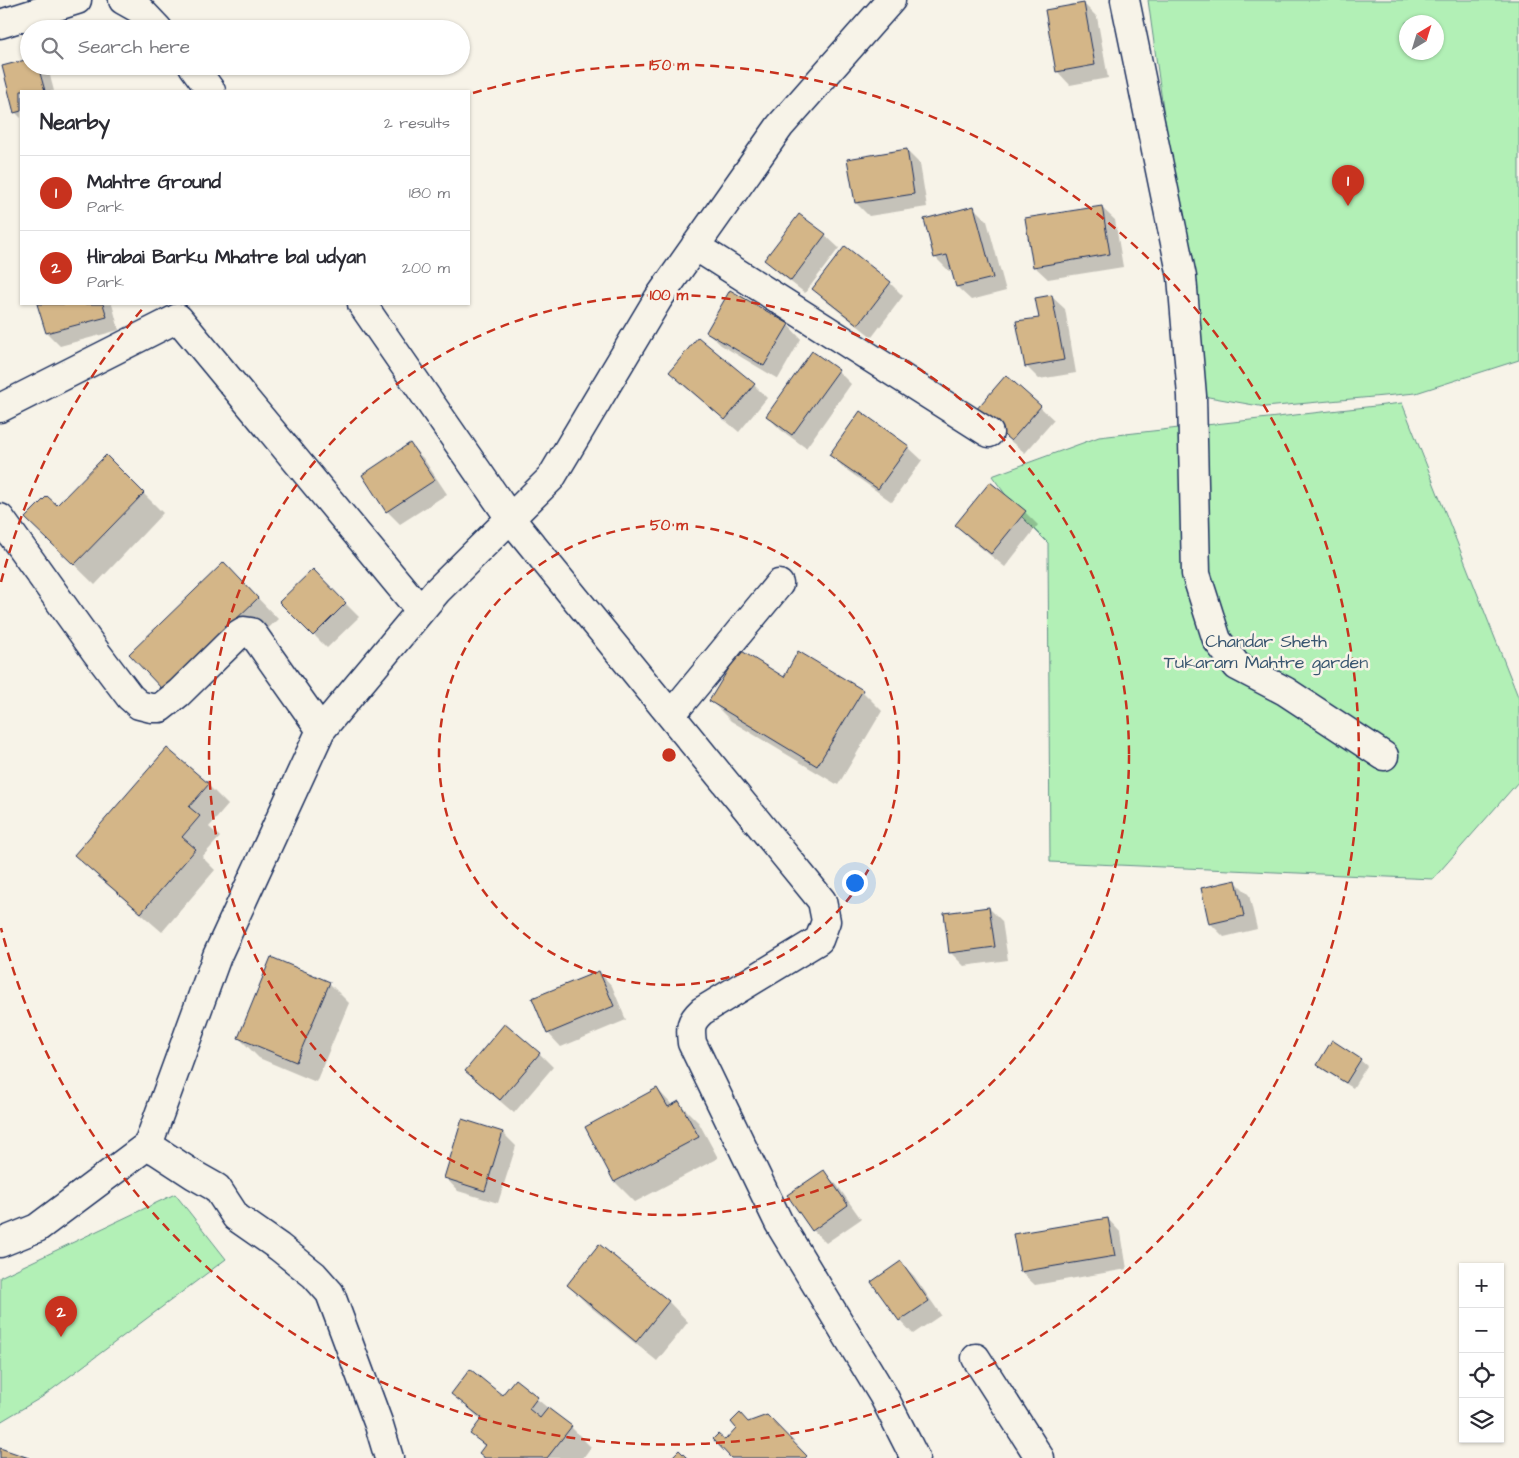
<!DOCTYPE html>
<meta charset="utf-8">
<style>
:root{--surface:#fff;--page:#f2f2f3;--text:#2b2b33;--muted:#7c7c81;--line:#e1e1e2;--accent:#c8321e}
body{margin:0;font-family:"Architects Daughter",sans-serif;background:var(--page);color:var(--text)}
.controls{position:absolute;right:15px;bottom:15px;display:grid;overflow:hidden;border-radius:0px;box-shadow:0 1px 4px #0004}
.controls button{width:45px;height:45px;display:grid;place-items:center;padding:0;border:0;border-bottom:1px solid var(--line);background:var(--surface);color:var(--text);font:25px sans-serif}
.compass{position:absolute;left:1399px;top:15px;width:45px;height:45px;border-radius:50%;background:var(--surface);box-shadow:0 1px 4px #0004;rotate:38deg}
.you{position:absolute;left:854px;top:882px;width:18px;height:18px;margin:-12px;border:4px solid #fff;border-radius:50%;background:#1a73e8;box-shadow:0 0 0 8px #1a73e833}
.badge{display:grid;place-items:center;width:32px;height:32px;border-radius:50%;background:var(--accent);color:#fff;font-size:16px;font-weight:700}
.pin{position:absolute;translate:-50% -41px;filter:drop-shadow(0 1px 2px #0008)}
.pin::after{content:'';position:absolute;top:26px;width:18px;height:15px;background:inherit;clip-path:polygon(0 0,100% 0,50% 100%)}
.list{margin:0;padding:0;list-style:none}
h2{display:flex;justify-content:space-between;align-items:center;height:65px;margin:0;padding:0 20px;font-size:21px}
h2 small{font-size:16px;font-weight:400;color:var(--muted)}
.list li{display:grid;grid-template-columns:32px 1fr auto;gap:15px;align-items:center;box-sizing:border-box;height:75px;padding:0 20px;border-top:1px solid var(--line)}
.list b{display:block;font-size:19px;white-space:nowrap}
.list p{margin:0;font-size:16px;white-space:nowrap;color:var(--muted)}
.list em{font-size:16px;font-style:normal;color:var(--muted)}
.icon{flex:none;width:28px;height:28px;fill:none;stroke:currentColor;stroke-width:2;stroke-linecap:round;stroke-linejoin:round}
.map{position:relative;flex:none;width:1519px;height:1458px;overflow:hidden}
.search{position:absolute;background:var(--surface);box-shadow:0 1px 4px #0004;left:20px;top:20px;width:450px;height:55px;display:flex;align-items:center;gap:12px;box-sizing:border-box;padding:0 18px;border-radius:28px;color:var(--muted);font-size:19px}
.panel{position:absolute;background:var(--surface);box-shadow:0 1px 4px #0004;left:20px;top:90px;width:450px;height:215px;border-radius:0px}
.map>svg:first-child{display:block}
</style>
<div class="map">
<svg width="1519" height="1458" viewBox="0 0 1519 1458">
<rect width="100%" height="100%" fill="#f7f3e8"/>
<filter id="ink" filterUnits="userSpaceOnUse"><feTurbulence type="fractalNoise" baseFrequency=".02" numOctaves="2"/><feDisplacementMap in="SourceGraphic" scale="10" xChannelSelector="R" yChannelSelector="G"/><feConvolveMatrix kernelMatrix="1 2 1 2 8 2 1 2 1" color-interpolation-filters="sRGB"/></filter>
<g filter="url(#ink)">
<path fill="#b2f0b6" stroke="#66908a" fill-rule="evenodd" d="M1148,0H1519V360L1416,393L1265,407L1203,396ZM1406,22H1436V52H1406Z
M1402,403L1519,699V781L1433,879L1050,862L1048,543L1021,516L992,476L1099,437Z
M175,1194L226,1259L42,1397L0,1422V1277Z"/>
<path fill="#0003" d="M1084,4L1097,17L1108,78L1070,85L1057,71Z
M43,66L49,72L54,91H21V118L15,112L3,67Z
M906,150L920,164L927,207L869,216L856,203Z
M973,207L987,221L1006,291L971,300L957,287L953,270L949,271L935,257Z
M1101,207L1115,220L1123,267L1048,279L1034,266Z
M825,235L839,248L805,293L779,273L766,260Z
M890,283L903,296L872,337L827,302L814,289Z
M1051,296L1065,309L1076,373L1039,379L1026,366L1040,319Z
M39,304H112L119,330L60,346L47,333Z
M788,325L801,339L778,379L721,345L707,332Z
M838,371L851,384L806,448L781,430L767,416Z
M670,372L754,385L767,398L739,432L684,386Z
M1040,407L1054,420L1025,453L990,424Z
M410,445L423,458L447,494L400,524L387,511Z
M908,447L922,460L892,502L844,468L830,454Z
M143,493L163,513L95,585L47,538L57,507Z
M1025,512L1038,525L1005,567L970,539L957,525Z
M313,571L359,617L327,648L281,602Z
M244,584L278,619L184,709L131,654Z
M784,678L862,691L882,711L838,785L731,721L711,701Z
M208,785L228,805L209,827L220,837L202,857L215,870L162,932L96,875L76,855Z
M1236,882L1249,895L1257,929L1224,937L1210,923Z
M989,908L1002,921L1008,960L964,966L950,952Z
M599,972L612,986L626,1020L561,1047L548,1033Z
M329,983L349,1003L316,1082L259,1058L239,1038Z
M539,1053L553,1067L514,1113L480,1084L467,1071Z
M1360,1060L1367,1066L1353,1088L1325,1071L1318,1065Z
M657,1089L673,1106L679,1103L699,1123L718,1158L635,1202L615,1182L586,1127Z
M503,1133L516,1146L498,1203L458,1191L445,1177Z
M823,1172L837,1185L861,1219L826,1243L813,1230Z
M1108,1219L1121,1233L1127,1269L1035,1285L1021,1272Z
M901,1263L914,1276L941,1315L913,1334L900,1320L873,1282Z
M568,1285L668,1301L688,1322L657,1361L588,1305Z
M515,1381L571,1427L591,1447L583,1458H485V1447L472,1434L482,1421L453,1393L503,1397Z"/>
<path fill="#d4b688" stroke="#1b2f5e" d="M1084,3L1095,65L1056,72L1045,10Z
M29,59V66H38L45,91H21V111L14,113L2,66Z
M907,149L914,194L855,203L847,159Z
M974,206L993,278L956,287L947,255L934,258L924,219Z
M1102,206L1110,254L1033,267L1025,218Z
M799,214L826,234L791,281L764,260Z
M845,246L891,282L858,325L812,289Z
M730,290L789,324L764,366L706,332Z
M1052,295L1064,360L1025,367L1016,321L1039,318L1035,298Z
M37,304H103L107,317L46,333Z
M698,337L755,384L725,420L669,372Z
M812,351L839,370L792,435L766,416Z
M1006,375L1041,406L1011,441L975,411Z
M860,411L909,446L878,489L829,455Z
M410,443L435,480L386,512L362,475Z
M106,455L144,493L74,565L25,518L47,496L57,505Z
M990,482L1026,511L991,554L955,525Z
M224,562L258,598L163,690L129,654Z
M313,569L346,603L313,636L279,602Z
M740,650L784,677L798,651L863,690L817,766L709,701Z
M167,748L209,784L189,807L200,816L182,837L196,849L141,913L74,855Z
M1236,880L1244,916L1209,924L1201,888Z
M989,907L995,947L949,953L944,913Z
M271,957L330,982L296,1062L238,1038Z
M599,971L614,1006L547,1034L532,998Z
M505,1023L540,1053L500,1100L465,1071Z
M1332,1040L1361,1059L1346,1083L1317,1065Z
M657,1088L668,1107L679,1101L699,1137L614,1182L585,1127Z
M462,1119L503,1132L485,1191L444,1178Z
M824,1170L848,1205L812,1231L787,1195Z
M1108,1218L1115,1256L1020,1272L1013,1234Z
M599,1244L669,1301L636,1342L567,1285Z
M901,1261L929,1301L899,1321L871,1282Z
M470,1369L502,1395L515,1379L538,1397L529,1409L540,1418L548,1408L572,1426L547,1458H484V1457L479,1453L485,1445L470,1434L482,1418L451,1394Z
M740,1413L748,1422L767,1415L807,1456L805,1458H731L713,1439L718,1434L725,1440L736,1428L731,1422Z
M0,1448L29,1458H0Z
M679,1450L687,1458H671Z"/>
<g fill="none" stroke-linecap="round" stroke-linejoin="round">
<g stroke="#1b2f5e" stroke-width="31">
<path id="minor" d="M123,0L139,9L158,29
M1125,0L1182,277L1192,396L1196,574L1217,640L1237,666L1285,691L1384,756
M0,24L77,0
M193,66L211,91
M695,246L989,433
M362,304L510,518L822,901L826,921L819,940L702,1011C690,1022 690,1027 692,1043L779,1223L883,1395L915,1458
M0,408L178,318L420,610
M0,518L96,652L130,697L139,705L151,708H160L179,693L239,634L244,631L251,632L256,638L321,730
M671,715L779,584
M148,1145L194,1175L217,1188L236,1217L279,1247L314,1275L330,1293L379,1425L389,1458
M0,1243L37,1228L148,1145L217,956L321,730L437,591L551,478L658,299L780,126L891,0
M976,1358L1040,1458"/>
</g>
<use href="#minor" stroke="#f7f3e8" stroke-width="28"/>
</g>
</g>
<g fill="none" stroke="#c8321e" stroke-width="2.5" stroke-dasharray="9 6">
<circle cx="669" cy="755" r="230"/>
<circle cx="669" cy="755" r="460"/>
<path d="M1 582A690 690 0 0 1 144 307M473 93A690 690 0 1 1 1 928"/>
</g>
<g text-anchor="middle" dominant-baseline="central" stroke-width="5" stroke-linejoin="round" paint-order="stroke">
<g font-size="18" fill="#395670" stroke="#f7f3e8">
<text x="1266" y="641">Chandar Sheth<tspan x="1266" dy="21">Tukaram Mahtre garden</tspan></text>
</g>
</g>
<circle cx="669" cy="755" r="8" fill="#c8321e" stroke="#f7f3e8" stroke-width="2.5"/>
<g font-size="15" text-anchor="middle" font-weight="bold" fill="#c8321e" stroke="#f7f3e8" stroke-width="5" stroke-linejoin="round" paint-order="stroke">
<text x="669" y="70">150 m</text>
<text x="669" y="300">100 m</text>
<text x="669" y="530">50 m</text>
</g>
</svg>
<div class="controls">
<button>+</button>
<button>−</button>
<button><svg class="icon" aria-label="locate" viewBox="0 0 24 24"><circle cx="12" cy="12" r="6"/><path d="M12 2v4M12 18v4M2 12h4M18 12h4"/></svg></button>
<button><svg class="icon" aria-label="layers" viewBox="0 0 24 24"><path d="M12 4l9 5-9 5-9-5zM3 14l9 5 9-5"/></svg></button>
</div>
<svg class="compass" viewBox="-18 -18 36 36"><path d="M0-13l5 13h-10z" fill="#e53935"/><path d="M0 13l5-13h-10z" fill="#7c7c81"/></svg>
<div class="you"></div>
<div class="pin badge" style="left:1348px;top:206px">1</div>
<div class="pin badge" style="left:61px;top:1337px">2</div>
<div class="search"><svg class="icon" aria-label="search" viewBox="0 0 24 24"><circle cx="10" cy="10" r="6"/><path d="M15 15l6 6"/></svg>Search here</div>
<section class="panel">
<h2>Nearby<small>2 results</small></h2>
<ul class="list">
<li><span class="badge">1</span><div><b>Mahtre Ground</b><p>Park</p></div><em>180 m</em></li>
<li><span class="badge">2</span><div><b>Hirabai Barku Mhatre bal udyan</b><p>Park</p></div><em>200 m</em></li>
</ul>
</section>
</div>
